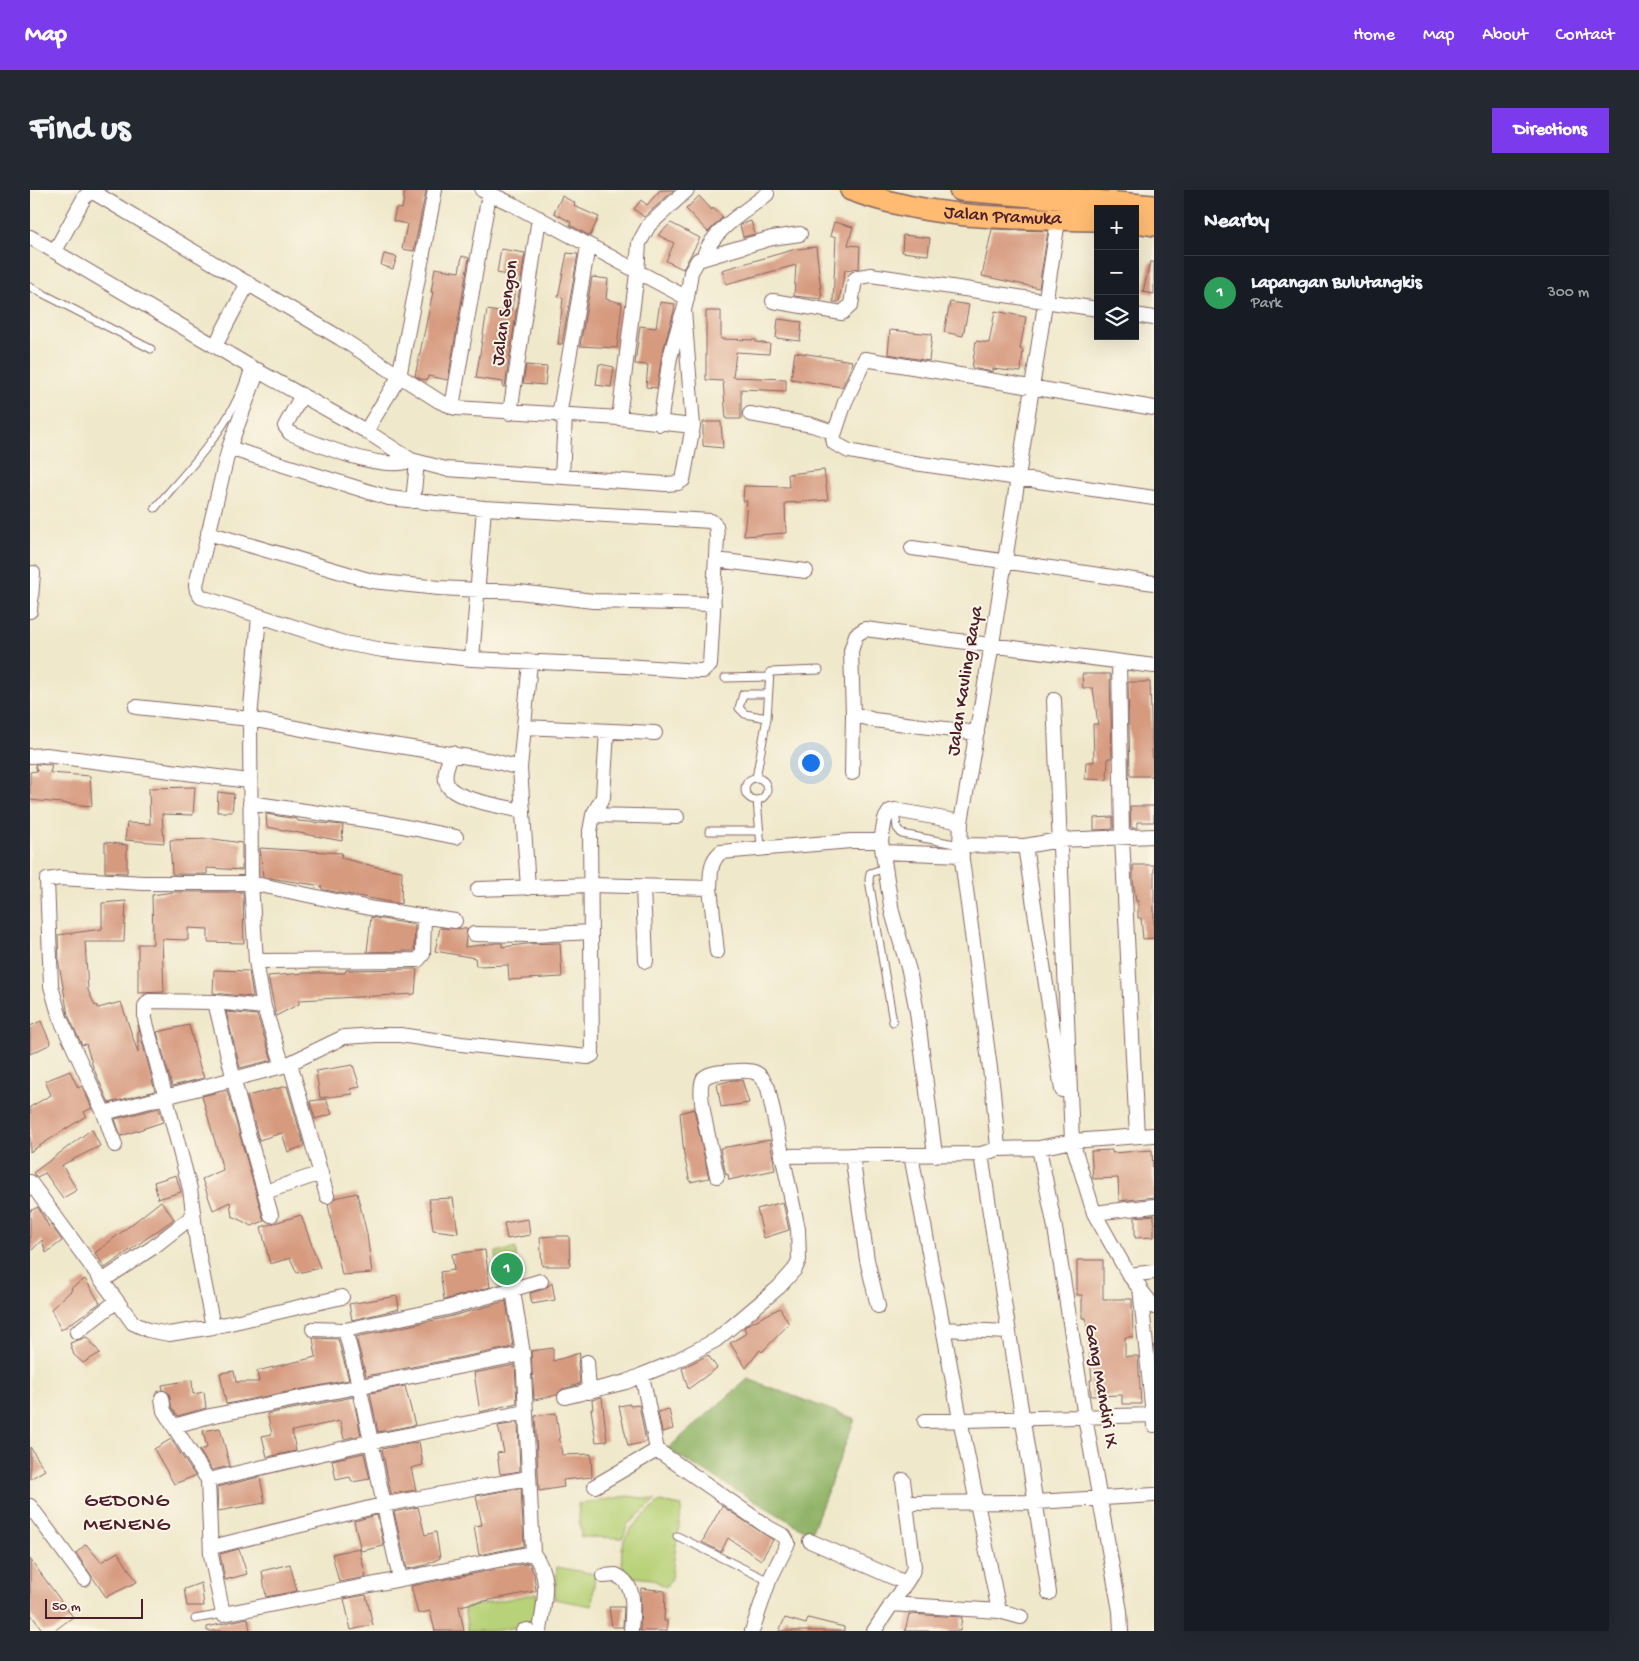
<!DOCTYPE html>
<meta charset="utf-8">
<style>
:root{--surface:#171b24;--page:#242831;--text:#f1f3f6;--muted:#9ea1a6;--line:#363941;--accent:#7c3aed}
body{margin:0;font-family:"Gochi Hand",sans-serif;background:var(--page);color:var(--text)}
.controls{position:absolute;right:15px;top:15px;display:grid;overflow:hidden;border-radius:0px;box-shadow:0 5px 20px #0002}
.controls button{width:45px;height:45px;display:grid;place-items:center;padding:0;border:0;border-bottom:1px solid var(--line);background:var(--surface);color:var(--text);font:25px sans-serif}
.scale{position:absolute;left:15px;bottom:12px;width:98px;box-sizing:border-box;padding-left:5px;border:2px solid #4a1f2b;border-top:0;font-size:14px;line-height:18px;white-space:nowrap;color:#4a1f2b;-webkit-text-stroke:4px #fcf5e5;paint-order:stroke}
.you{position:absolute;left:780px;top:572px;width:18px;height:18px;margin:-12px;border:4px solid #fff;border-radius:50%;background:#1a73e8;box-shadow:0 0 0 8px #1a73e833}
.badge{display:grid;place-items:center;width:32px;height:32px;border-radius:50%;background:var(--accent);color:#fff;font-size:16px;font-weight:700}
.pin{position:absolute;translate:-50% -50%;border:2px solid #fff;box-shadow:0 1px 5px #0006}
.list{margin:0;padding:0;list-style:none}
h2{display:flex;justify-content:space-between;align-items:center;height:65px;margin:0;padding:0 20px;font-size:21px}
h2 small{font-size:16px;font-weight:400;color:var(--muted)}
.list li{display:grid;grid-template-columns:32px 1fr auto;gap:15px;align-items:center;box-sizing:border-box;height:75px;padding:0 20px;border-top:1px solid var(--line)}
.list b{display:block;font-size:19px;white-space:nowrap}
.list p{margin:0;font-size:16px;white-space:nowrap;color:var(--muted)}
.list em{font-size:16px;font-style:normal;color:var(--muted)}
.icon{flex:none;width:28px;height:28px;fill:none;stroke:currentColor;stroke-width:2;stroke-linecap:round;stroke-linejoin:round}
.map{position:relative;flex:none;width:1124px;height:1441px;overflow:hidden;border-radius:0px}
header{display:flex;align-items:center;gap:30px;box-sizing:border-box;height:70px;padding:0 25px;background:var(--accent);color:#fff}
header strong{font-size:24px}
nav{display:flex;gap:28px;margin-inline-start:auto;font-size:18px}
.intro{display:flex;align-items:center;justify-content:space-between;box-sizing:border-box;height:120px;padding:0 30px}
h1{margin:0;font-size:35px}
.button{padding:12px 22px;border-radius:0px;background:var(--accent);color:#fff;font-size:18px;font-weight:700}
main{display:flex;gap:30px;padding:0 30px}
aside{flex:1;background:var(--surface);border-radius:0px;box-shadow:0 5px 20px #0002}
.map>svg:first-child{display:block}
</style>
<header>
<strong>Map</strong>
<nav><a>Home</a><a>Map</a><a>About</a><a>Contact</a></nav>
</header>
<div class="intro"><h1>Find us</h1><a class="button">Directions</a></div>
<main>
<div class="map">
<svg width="1124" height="1441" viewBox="0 0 1124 1441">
<rect width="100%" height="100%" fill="#fcf5e5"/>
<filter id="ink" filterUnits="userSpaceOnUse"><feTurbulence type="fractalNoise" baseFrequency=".02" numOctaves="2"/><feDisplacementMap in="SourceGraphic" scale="10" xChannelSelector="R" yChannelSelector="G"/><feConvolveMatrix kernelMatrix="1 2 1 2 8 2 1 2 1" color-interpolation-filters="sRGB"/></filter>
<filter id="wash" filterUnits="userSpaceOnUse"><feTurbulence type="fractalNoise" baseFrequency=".0096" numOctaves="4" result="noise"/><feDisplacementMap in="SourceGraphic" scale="20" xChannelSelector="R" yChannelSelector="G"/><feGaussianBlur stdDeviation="1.12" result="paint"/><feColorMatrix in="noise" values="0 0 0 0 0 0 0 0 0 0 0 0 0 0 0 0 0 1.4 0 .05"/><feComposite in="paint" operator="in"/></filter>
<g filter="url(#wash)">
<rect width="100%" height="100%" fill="#efe8cb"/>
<path fill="#b7d278" stroke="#807852" d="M486,1058L487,1097L468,1098L466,1062Z
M598,1306L626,1310L598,1334L593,1348L551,1347L548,1314Z
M630,1312L652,1316L641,1389L636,1397L622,1389L595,1386C583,1348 604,1334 630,1312Z
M527,1377L565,1384L562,1416L524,1409Z
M507,1403L504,1434L464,1441H438L434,1418Z"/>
<path fill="#91b468" stroke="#6e6a4a" d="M718,1189L825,1229L781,1344L637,1259Z"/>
<g id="blocks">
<path fill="#d69a7f" d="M375,0H396L384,61L372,59L377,34L363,31L366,18L372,19Z
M630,0H644L614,27L604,19L611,10L617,15Z
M532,6L545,13L544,16L569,27L560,46L540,35L541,32L524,23Z
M669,6L682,20L683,18L693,27L678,42L656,19Z
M721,31L725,44L713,47L710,35Z
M804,32L823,37L818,55L830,56L829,78L815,80L809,112H803L806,47L800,46Z
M641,33L670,48L653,79L636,71L644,53L628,45Z
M962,39L1018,41L1009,98L952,86Z
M873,45L900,48L898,65L872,62Z
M786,57L792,109L764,106L766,75L696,94L692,80L766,59Z
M471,59L495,63L475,197H473V192L446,188L457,120L481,124L487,87L467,83Z
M537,63L548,64L532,154H528L533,108L528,107Z
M354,64L367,67L363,79L351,75Z
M432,66L439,68L418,190L398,186L397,190L391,189L385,186L403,102H401L405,78L429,82Z
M1120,72H1124V104L1113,102Z
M562,87L578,89L576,109L592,113L587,158L550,156Z
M630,112L645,114L644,121L632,165L627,198L616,197L618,175L605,174L610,136L626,138Z
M920,112L939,115L933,146L914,142Z
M676,121H691V149L726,150V152L740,154L739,164L706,162L703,187L756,189V201L711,199V229H696L693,191L676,190Z
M965,121L996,127L990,159L993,160L991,182L963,179V182L942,178L946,151L959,153Z
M748,129L772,132L770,151L746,148Z
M860,140L902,144L899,171L858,164Z
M765,162L822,171L820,180L812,197L761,189Z
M569,174L584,177L581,197L566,195Z
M496,175L517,177L515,195L493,193Z
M673,232H691L693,258L673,256Z
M794,280L798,310L755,313L756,343L714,346L717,311H713L714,296L759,297L758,284Z
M1052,484H1080L1082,568H1078L1077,590L1055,589L1056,572H1064L1063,534H1068L1063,498H1053Z
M1098,492H1120L1123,586H1100Z
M5,574L22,575L20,583L60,586L62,616L0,610V582L7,581Z
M165,597L163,625L132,624L134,653L95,650L97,633L120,634L119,598Z
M188,602L204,604L202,622H187Z
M1100,616H1124V632H1107V638H1101Z
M236,624L267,629L268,631L313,635L312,651L237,637Z
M1083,627V639L1064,640V628Z
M184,649L212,653V680L177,678V684H142L140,650Z
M75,652L97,655V683L75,682Z
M230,658L312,663L311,668L347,677L372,681L371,714L295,700L291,698L292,696L233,687Z
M1103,675H1124V748L1113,749L1111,728H1108V711H1106L1103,691Z
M143,702H213L214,753L178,752V739L158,738V750L132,749L134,802L108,803V754H123L122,705Z
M96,711L94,752H55L58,800L65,816L67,815L68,818L91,812L108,863V835L125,901L79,913L63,877L56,854L52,855L38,825L29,774L28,745L72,739V713Z
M341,727L385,735L384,761L337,762Z
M410,738L437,739L435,757L467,753H472V757L497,754L530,753L532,787L479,790L478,775L446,776L445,768L405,761Z
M387,779L385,804L269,810V814L246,826L238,786L274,783H315L316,780Z
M184,780L219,781L223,807L183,803Z
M196,822L227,825L242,870L210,878Z
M11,831L21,854L0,864V836Z
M159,835L169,874L174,888L142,896L127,842Z
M323,875L330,897L320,899L323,904L290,908L286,881Z
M40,881L48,898L52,896L62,918L54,922L56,926L0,962V917L21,905L15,891Z
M703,890H712L719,913L691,917L687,894Z
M257,896L274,956L258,962L252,943L229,950L217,906Z
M197,900L234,1031L222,1036L202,1026L200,1012L183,1020L172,989L193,980L172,906Z
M296,909L302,924L285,929L280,911Z
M129,918L133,932L91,946L85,929Z
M664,919L679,988L660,992L654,965L650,923Z
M62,939L70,956L32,975L47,1000L33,1008L15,983L7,987L3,983Z
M740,950L745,980L699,990L698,984L696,985L690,958Z
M1082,960V963L1122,960L1124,1007L1089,1011L1088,988L1063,989L1061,961Z
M146,985L151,1002L128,1009L124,992Z
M327,1003L337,1044L342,1083L312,1085L298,1014L305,1008Z
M423,1008L428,1043L403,1040L399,1009Z
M131,1011L144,1029L75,1078L65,1063Z
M753,1012L759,1040L734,1048L727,1019Z
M8,1017L19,1037L21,1035L32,1051L16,1063L12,1050L0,1062V1021Z
M271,1025L290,1078L267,1083L260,1068L240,1074L231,1037Z
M1124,1025V1047L1105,1048V1027Z
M498,1029L500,1045L477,1049L474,1033Z
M522,1046H539L540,1076H512L510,1047Z
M455,1060L460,1097L414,1110L410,1082L424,1080L422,1064Z
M1047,1070H1073V1109H1102L1103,1147H1095V1166H1108L1111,1214H1092V1205L1061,1206L1060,1190H1062L1056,1128H1052V1105H1047Z
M55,1089L70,1113L31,1140L21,1119L42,1100L41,1098Z
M522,1093L525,1110L502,1114L500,1103L514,1099Z
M367,1106L369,1119L322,1130L319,1114Z
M476,1111L483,1157L336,1186L326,1147L419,1127Z
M750,1118L759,1134L732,1162L730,1160L716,1178L700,1153L717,1143L714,1138L717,1135Z
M57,1147L70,1163L53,1173L44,1165L40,1153Z
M283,1148L308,1149L319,1190L196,1214L190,1183L204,1181L206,1192H229L227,1181L286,1167Z
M523,1158V1171L550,1163L548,1173L550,1194L532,1199L527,1205L504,1210L501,1161Z
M678,1165L687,1178L658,1199L652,1178Z
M485,1175L487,1213L450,1222L444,1183Z
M162,1190L163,1204L174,1202L176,1218L148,1226L142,1218L139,1203L133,1200L132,1195Z
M375,1196L385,1235L348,1242L340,1203Z
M323,1207L331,1245L314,1249L310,1231L262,1241L266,1261L237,1267L232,1246L242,1244L237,1224Z
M572,1207L577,1251L566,1252L561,1219H563L562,1210Z
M600,1214V1216L609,1215L616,1252L598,1256L589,1216Z
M639,1219L643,1239L632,1242L628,1222Z
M526,1223L532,1265L561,1264L562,1287L533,1290L534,1297L509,1301L505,1226Z
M488,1233L490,1281L470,1284L467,1263L474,1262L468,1236Z
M190,1238L200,1276L182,1280L169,1260L177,1258L173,1241Z
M141,1249L165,1286L144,1294L124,1259Z
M389,1252L393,1275L381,1278L386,1300L361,1304L352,1259Z
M0,1257L15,1280L0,1289Z
M334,1263L340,1289L322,1292L320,1287L306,1290L302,1270Z
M230,1287L235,1313L188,1321L187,1297Z
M491,1298L494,1356L449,1365L444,1336L452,1335L446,1306Z
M692,1316L743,1350L731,1370L698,1348L691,1362L672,1352Z
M388,1317L395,1345L406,1342L410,1368L396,1375L377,1379L364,1322Z
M347,1325L354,1356L331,1361L324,1331Z
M56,1354L71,1372L88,1362L107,1392L76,1407L46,1363Z
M329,1358L336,1387L309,1392L302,1364Z
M209,1359L217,1384L195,1390L190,1364Z
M0,1369L43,1427L24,1441H13L0,1423Z
M499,1373L504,1384L506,1401L429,1416L434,1441H405L400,1421L388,1424L381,1396Z
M260,1374L267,1401L236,1407L232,1381Z
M171,1393L174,1416H157L154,1399Z
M611,1398L635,1401L634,1431H637V1441H610Z
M336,1405L343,1435L321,1440L314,1409Z
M579,1417H594L593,1437H582Z
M879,1424L932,1427L930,1441H875Z
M218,1428L220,1441H177V1437Z
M755,1428L776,1434L778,1428L814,1437V1441H749Z"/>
</g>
</g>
<g filter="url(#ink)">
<use href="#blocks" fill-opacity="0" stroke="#846563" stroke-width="1"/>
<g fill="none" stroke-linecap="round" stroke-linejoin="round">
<g stroke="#846563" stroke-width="9">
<path id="service" d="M0,97L121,159
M125,318C161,276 206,232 219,176
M695,488L738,487
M737,528L715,524L709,518L713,504H738
M726,588L737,528L740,482L789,480
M715 599a11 11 0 1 1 22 0a11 11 0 1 1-22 0Z
M727,610L731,657
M865,620L867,638L872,644L930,655
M679,641H729
M855,678L840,683L839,690L863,832
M647,1346L739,1391
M165,1429L193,1424"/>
</g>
<g stroke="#846563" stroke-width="16">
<path id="minor" d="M0,47L219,176L336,241L381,270L416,279L636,294L648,293L653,290L663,236L654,120L657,108L484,15L452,0
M25,61L54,8L60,1L63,2L310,148L409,211L426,218L589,228L663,236
M673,68C682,40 716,21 737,4
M657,108L661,82L668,70L742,48L770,44
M743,111L812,123L821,115L825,89L829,87L841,85L1068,119
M1105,125L1124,128
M185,156L218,93
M272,205L255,236L260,243C286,254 355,283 381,270
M422,217L459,4
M1124,218L835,169L815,212L803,248L804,253L819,261L871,271L1124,308
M480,223L509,28
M720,224L782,235L803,242
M529,226L558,56
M589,228L607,83L609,53L619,35L657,0
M630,234L640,167L652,125
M336,241L369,187L405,0
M199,258L359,308L454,318L681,331L686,336L687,347L680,475L673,481H668L596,476L442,469L353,460L314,453L171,407L167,401L166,395L199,258L228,180
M532,286L535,226
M383,311L387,272
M178,343L342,391L409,398L489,402L563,411L684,414
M882,358L1124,393
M686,370L776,381
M0,421L3,383
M229,426L220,529L221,693L226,771L234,817L253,876L260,873L297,1006
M442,469L454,318
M1089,472L1092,647L1107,946
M1024,510L1042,951L1064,1023L1099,1085L1124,1117
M106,517L220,529L318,548L464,571L490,578
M823,524L844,530L947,543
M494,537L625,543
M422,563C418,573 413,584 417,594C423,610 477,617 493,621
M0,566L16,565L219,591
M822,583L823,524L821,461L826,445L835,439L1124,476
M220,613L357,633L426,647
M563,625L647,627
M851,651L862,722L879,781L887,822L905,965
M930,655L995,656L1029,650L1124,646
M995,656L1032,900
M853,662L932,665
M613,697L616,771
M498,698L490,578L500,472
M680,698L687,762
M448,699L560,695L680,698C681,684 679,672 691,662L821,651H851L855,629L860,621L865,620L931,632
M444,744L505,745L561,742
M226,771L388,770L393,764L394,726
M185,812L209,911L241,1025
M260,873L314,847L346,845H370L431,854L558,867L562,865L560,641L563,625L573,607L577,541
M74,923L253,876
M85,955L74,923L30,828L21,796L17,690L30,688L113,693H221L344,719L425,731
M1009,958L1025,1038L1055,1227L1090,1421L1091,1441
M968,959L963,901L930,655L931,632L962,454L1028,31
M951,964C973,1110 998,1256 1019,1403
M822,965L837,1070L848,1116
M881,965L930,1229L969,1421
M751,966L951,964L968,959L1009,958L1042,951L1124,945
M0,992L103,1133L118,1140L139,1144L183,1137L312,1107
M235,1002L291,983
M1064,1023L1124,1016
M1099,1085L1124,1082
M72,1091L122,1058L163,1026
M1110,1097L1124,1235
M483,1100L493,1164L503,1363C522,1388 514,1411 510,1441
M183,1137L168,1061L160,999L115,829V816L119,811L185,812L234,817
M283,1139L315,1140L417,1118L511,1091
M913,1139L978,1142
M315,1140C338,1222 350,1306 370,1388
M47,1142L87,1111
M557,1172L559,1202
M612,1185L642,1173L686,1150L749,1097L765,1079L769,1070L768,1039L738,898C731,882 724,880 708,881C698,882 681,881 674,888C664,899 684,969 687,986
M535,1207L596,1192L612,1185L627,1260L739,1338L754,1346L758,1353L739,1391L722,1441
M132,1208L134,1221L178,1290L181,1365L193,1424L503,1363
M895,1231L1124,1225
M144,1236L180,1226L493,1164
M178,1290L341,1252L496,1222
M565,1296L627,1260
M878,1313L1006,1312L1124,1305
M0,1316L54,1389
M780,1351L876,1393
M182,1357L352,1315L498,1288
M573,1386L586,1385C608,1395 602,1421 601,1441
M861,1414L969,1421L991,1427
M493,1441L497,1440
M844,1441L881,1385L884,1377L873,1290"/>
</g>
<g stroke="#846563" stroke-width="24">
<g id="primary">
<path id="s1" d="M821,0C903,30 982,28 1068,30"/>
<path d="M930,0L1124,16"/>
<path d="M1105,32L1124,35"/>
</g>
</g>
<use href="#service" stroke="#fff" stroke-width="7"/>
<use href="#minor" stroke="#fff" stroke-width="14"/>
<use href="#primary" stroke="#febb71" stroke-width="21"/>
</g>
</g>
<g text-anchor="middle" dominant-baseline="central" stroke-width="4" stroke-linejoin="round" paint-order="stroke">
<g font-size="19" fill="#4a1f2b" stroke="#fcf5e5">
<text stroke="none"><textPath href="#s1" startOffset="155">Jalan Pramuka</textPath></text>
<text transform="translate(476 123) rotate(-82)">Jalan Sengon</text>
<text transform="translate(936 491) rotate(-81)">Jalan Kavling Raya</text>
<text transform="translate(1070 1196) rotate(80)">Gang Mandiri IX</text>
</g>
<g font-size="21" letter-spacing="1" fill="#4a1f2b" stroke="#fcf5e5">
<text x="97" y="1312">GEDONG<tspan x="97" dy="24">MENENG</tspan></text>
</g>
</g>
</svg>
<div class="controls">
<button>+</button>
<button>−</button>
<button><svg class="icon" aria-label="layers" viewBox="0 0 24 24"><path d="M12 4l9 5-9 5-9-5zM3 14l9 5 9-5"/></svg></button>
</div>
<div class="scale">50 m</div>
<div class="you"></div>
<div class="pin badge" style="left:477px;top:1079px;background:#2e9e5b">1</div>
</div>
<aside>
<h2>Nearby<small></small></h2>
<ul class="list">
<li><span class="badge" style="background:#2e9e5b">1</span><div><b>Lapangan Bulutangkis</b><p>Park</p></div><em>300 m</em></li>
</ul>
</aside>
</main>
